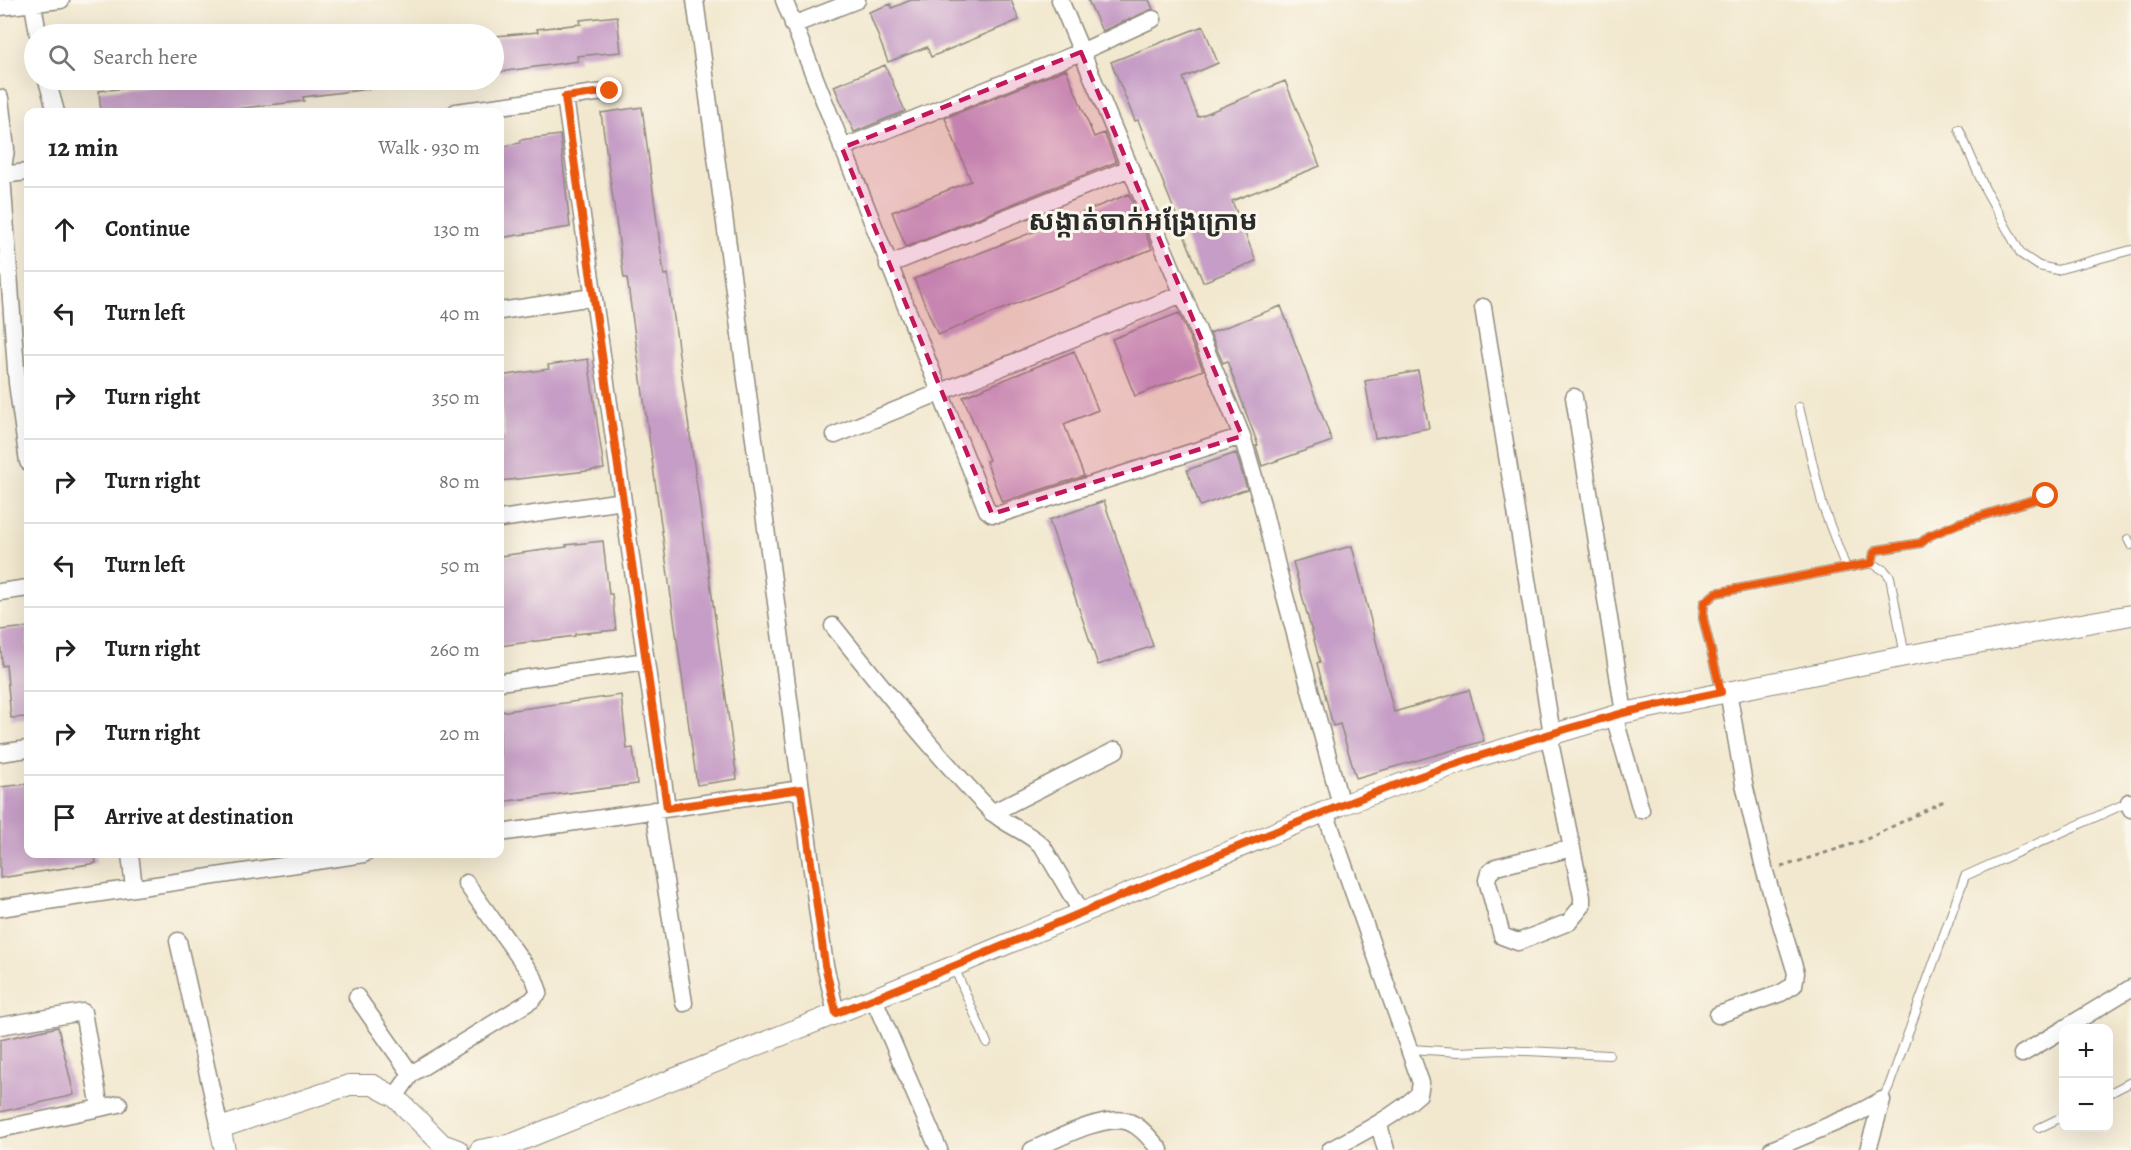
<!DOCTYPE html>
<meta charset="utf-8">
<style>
:root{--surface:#fff;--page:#f2f2f2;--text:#222;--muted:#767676;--line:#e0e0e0}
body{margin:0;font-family:Alegreya,"Noto Sans Khmer",serif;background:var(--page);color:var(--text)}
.controls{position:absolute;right:18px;bottom:18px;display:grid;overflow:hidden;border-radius:12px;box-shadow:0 6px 24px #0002}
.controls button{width:54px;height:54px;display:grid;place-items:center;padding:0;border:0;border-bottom:2px solid var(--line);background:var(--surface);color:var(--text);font:30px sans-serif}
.stop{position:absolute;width:18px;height:18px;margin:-14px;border:4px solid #ea580c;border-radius:50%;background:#fff}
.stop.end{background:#ea580c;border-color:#fff;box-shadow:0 2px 6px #0008}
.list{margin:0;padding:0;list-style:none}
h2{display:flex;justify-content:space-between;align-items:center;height:78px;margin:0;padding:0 24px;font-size:26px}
h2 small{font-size:20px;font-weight:400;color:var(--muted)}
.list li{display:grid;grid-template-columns:39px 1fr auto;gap:18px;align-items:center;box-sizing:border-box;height:84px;padding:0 24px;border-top:2px solid var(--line)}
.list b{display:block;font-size:22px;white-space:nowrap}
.list em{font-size:20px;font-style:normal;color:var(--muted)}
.icon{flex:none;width:33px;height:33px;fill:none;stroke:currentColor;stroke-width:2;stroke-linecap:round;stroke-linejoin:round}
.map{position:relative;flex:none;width:2131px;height:1150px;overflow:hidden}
.search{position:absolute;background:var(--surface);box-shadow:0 6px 24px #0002;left:24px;top:24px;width:480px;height:66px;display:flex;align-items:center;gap:15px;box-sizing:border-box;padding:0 21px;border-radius:33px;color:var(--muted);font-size:22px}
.panel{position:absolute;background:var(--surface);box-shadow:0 6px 24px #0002;left:24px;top:108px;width:480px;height:750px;border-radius:12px}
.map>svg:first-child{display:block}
</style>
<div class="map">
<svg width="2131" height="1150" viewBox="0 0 2131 1150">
<rect width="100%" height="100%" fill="#fbf7ec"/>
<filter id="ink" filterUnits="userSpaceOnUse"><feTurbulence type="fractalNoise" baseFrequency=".0167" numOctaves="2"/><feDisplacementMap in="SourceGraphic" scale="12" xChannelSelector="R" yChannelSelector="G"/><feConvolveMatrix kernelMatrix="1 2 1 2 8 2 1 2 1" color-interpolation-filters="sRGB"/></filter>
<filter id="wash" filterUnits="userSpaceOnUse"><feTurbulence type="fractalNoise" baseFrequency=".008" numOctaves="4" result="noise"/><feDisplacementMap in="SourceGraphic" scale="24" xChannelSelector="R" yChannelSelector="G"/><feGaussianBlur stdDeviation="1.35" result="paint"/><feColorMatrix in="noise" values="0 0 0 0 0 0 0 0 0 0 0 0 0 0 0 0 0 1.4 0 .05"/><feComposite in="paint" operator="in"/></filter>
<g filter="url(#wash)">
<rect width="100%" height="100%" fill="#f2e8cf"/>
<g id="blocks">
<path fill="#c69dc6" d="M911,0H1011L1019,20L931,57L927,47L888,62L869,12L891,4L892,8Z
M1088,0H1149L1153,9L1102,31Z
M617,16L621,52L577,56L578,61L500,72L496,36L538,32L537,29L581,24L580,20Z
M1203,26L1218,63L1183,78L1198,117L1285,81L1320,166L1232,201L1256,261L1203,282L1138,120L1135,121L1111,62Z
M885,65L905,111L854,132L834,86Z
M1066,69L1094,137L1104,133L1116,162L906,247L892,212L971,181L945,118Z
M182,80H368L369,89L303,97L304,101L209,112H101L99,91L183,82Z
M642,107L664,275L668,274L737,779L697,785L627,278H624L601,113Z
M560,135L570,227L500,238V147L520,143V140Z
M1129,194L1152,249L938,335L914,279Z
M1281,306L1332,441L1262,466L1256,446L1258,445L1227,361L1223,363L1210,333Z
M1179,313L1203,370L1135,396L1112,339Z
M1074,351L1098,410L1064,424L1084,476L1002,502L986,461L989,460L963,397Z
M588,359L604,469L500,481V438L505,437L500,402V376L549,369L548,365Z
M1418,371L1429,428L1375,438L1365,381Z
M1236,453L1247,489L1200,506L1187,470Z
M1104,501L1153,646L1098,665L1049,520Z
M603,541L609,594H612L616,630L575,634V636L500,646V556L567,547L566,545Z
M1352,546L1394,712L1469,690L1484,741L1356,778L1340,724L1333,726L1317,663L1320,662L1293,562Z
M28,627V717L11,718L6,665L2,666L0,630Z
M621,695L627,749L633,748L637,784L500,802V712Z
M28,784V854H95L96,863L0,878V787Z
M58,1027L74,1095L0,1112V1040Z"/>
</g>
</g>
<g filter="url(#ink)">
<use href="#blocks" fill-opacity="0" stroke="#8e8a7d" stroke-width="1.5"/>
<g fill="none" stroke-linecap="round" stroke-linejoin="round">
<g stroke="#8e8a7d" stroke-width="10">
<path id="service" d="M1959,129L1985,189L2021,254L2039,266L2057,270L2131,250
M1799,407L1823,507L1846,568
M2128,539L2131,545
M1872,563L1874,553L1877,550L1921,543L1929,536L1959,523L2046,496
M1721,692L1703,618L1704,603L1716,593L1872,563L1885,571L1890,577L1905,656
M954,967L987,1043
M1410,1049L1459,1052L1504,1050L1609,1055
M2108,1094L2131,1082
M1882,1100L1889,1086L1965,876L2131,801
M2039,1128L2064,1116"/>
</g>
<g stroke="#8e8a7d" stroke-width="19">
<path id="minor" d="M695,0L818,915L825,965L836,1013
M784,0L987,510L992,514H1000L1242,436
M1060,0L1242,436L1262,504L1278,570L1341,805
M33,4L38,34
M0,7L61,0
M793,25L857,0
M47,80L56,112
M565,97L667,808
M0,98L6,149L2,175L17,383L28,462
M456,112L611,91
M842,148L1081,52L1153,19
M0,175L28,172
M888,265L1130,168
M1483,307L1552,734L1551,747L1582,897V906L1569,922L1518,942L1502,936L1487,880L1489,873L1496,867L1572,848
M500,311L593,297
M1574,397L1624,713
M835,435L1182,294
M500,519L623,501
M0,592L28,588
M833,626C884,689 934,753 991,811C1006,826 1028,831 1043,847L1082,913
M500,682L646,661
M1614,716L1641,810
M0,753L28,749
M2129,802L2131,809
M654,810L684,1003
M1325,812L1421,1083L1419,1094C1392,1118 1362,1133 1330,1150
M992,813L1116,750
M500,833L801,789
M130,854L134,888
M0,908L364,854
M178,941L220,1128
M357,997L411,1074
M874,999L939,1150
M1718,1015L1781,993L1794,985L1796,973L1765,872L1744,784L1728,691
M0,1026L83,1012L100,1108
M2065,1028L2131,988
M2022,1054L2064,1029
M395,1097L411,1074L532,1000L539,992L534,978L466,883
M1379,1125L1386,1150
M0,1129L119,1104
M1032,1150C1055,1140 1105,1113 1129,1122C1142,1127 1151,1140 1160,1150
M1771,1150L1856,1114L1882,1100
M1868,1150L1882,1100"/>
</g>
<g stroke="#8e8a7d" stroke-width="22">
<path id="tertiary" d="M225,1150L220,1128L349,1085H373L395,1097L442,1144L458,1150
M480,1150L512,1144L954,966L1341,805L1474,758L1624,713L1905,656L2131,615"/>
</g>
<path stroke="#8e8a7d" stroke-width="3" stroke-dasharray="4.5 4.5" stroke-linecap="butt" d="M1781,867L1865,840L1946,800"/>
<use href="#service" stroke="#fff" stroke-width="8"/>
<use href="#minor" stroke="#fff" stroke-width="16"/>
<use href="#tertiary" stroke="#fff" stroke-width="20"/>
</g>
</g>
<g fill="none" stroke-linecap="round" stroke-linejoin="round" filter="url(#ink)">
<path stroke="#ea580c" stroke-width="8" d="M610,91L565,97L667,808L801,789L825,965L836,1013C1006,949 1171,871 1340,806C1432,770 1528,739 1623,713C1655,705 1688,699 1721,692L1703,618L1704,603L1716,593L1872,563L1874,553L1877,550L1921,543L1929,536L1959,523L2046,496"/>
</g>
<path fill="#c2185b" fill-opacity="0.2" stroke="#c2185b" stroke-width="4.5" stroke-dasharray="12 8" stroke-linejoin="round" d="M1081,52L1242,436L992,514L842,148Z"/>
<g text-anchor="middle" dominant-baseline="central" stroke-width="6" stroke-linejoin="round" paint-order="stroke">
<g font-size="27" font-weight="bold" fill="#2b2b2b" stroke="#fbf7ec">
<text x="1143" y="221">សង្កាត់ចាក់អង្រែក្រោម</text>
</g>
</g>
</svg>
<div class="controls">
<button>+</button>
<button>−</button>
</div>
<div class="stop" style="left:2046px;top:496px"></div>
<div class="stop end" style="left:610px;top:91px"></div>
<div class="search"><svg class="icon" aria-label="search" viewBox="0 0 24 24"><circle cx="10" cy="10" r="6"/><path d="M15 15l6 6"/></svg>Search here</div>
<section class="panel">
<h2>12 min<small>Walk · 930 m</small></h2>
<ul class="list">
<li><svg class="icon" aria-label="ahead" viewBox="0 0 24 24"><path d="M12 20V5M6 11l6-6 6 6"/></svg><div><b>Continue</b></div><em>130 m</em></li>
<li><svg class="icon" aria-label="left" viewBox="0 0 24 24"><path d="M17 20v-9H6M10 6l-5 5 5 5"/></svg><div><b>Turn left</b></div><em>40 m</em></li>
<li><svg class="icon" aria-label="right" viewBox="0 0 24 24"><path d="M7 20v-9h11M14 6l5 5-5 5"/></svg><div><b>Turn right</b></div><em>350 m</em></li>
<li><svg class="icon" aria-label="right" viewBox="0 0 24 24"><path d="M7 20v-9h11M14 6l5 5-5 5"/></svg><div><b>Turn right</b></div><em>80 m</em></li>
<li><svg class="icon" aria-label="left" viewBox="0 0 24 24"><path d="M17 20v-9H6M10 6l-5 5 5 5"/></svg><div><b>Turn left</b></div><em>50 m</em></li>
<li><svg class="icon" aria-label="right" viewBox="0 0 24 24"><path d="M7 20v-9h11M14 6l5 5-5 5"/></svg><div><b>Turn right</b></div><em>260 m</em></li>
<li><svg class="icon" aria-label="right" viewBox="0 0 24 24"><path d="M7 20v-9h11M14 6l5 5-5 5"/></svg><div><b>Turn right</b></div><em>20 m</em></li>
<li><svg class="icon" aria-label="arrive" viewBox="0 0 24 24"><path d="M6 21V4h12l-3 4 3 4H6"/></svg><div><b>Arrive at destination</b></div></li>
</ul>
</section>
</div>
